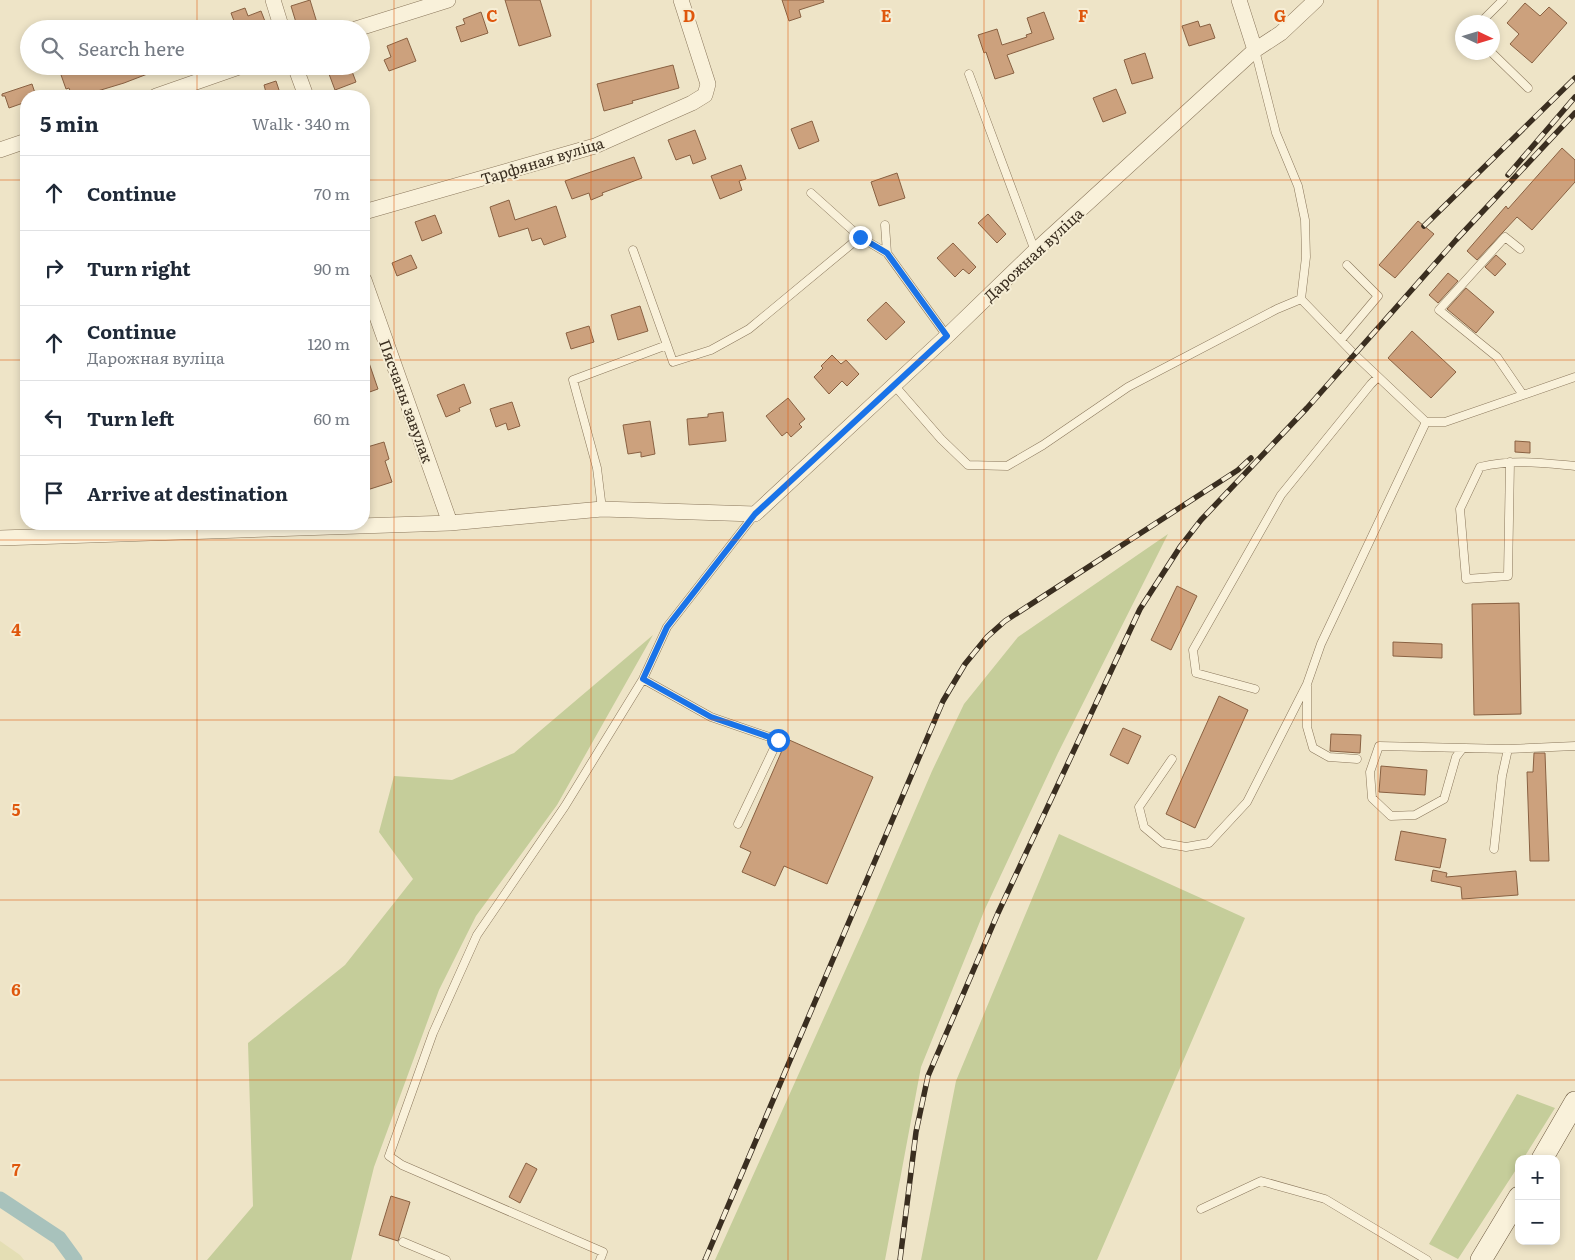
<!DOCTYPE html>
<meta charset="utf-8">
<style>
:root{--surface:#fff;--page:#f2f2f3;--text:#1f2937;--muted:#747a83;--line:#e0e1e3}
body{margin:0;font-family:Literata,serif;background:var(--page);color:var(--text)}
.controls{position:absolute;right:15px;bottom:15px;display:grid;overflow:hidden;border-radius:10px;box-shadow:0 2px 8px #0003}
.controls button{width:45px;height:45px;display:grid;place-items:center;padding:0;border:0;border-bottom:1px solid var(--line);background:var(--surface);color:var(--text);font:25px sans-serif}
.compass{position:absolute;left:1455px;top:15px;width:45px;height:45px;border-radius:50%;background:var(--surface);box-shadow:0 2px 8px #0003;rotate:94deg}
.stop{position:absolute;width:15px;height:15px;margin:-11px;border:4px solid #1a73e8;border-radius:50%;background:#fff}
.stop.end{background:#1a73e8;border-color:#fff;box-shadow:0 1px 5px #0008}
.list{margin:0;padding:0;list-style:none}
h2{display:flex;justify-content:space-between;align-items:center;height:65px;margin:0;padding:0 20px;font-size:21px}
h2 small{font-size:16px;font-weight:400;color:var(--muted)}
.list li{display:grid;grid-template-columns:32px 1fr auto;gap:15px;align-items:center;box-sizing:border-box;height:75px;padding:0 20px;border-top:1px solid var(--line)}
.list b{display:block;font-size:19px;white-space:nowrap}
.list p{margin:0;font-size:16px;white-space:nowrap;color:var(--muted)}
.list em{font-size:16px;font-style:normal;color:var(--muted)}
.icon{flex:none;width:28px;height:28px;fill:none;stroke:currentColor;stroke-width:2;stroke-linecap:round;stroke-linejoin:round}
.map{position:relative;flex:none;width:1575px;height:1260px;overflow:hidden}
.search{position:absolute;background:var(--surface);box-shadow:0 2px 8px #0003;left:20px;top:20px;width:350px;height:55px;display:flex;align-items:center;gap:12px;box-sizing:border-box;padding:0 18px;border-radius:28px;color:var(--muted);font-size:19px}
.panel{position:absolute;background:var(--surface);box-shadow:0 2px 8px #0003;left:20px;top:90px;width:350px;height:440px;border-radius:20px}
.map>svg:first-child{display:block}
</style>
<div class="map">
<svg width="1575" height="1260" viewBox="0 0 1575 1260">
<rect width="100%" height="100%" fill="#eee4c7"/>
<path fill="#e4deb4" d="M0,1241L20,1255L24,1260H0Z"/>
<path fill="#c5cd9a" d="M1168,534L1058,753L985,909L921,1067L885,1260H715L867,922L932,771L964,704L1018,637Z
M653,635L557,805L476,916L439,990L374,1167L351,1260H207L253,1206L248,1043L345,965L413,879L379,832L394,776L452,780L514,753Z
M1059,834L1245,918L1097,1260H921L956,1081Z
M1517,1094L1555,1108L1523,1159H1519V1165L1458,1259L1429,1244Z"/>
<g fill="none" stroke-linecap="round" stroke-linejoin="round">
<path stroke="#a8c2bc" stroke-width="15" d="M0,1199L59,1238L75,1260"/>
</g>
<path fill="#cca17d" stroke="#896142" d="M310,0L318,26L307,29H298L291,6Z
M505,0H540L551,36L519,46Z
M782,0H823L824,2L799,10L801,17L789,21Z
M1525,3L1540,16L1549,7L1567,23L1532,63L1510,44L1519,34L1507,23Z
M245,8L248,16L261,11L268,29H237L231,13Z
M481,12L488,33L461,42L456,27L465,24L463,19Z
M1044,12L1054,39L1007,55L1014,73L995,79L986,52L984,53L978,35L997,29L1002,45L1027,37L1026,35L1032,33L1027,18Z
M1198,21L1200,27L1210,24L1215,38L1189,46L1182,26Z
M407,38L416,61L389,71L384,60L391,57L387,46Z
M1145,53L1153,78L1132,84L1124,60Z
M673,65L679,88L632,101L633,103L604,111L597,84Z
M106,66H163V68L124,83L81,96H72L69,88L66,89L60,72L75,68L76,71L85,68L86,73Z
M326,66H350L356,82L335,90Z
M276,81L281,96H267L264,85Z
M32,84L36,96H26V102L9,108L5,96H2V94Z
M1116,89L1126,113L1103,122L1093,98Z
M812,121L819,141L799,149L791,129Z
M695,130L706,159L693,164L690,155L676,160L668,140Z
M1562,148L1575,160V182L1532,230L1517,217L1477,260L1467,251L1506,206L1508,209Z
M634,157L642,178L602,193L603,195L591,200L589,193L572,199L565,181Z
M741,165L746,179L739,181L742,190L720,199L711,176Z
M897,173L905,198L879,206L871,182Z
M509,200L515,220L556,206L566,237L544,245L541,238L532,241L528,228L499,237L490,207Z
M988,214L1006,234L997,243L978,223Z
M435,215L442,233L422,241L415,222Z
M1418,221L1434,234L1395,278L1379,265Z
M953,243L976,267L969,274L963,269L955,277L937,258Z
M411,255L417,268L397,276L392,263Z
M1496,255L1506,264L1495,276L1485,267Z
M1448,273L1458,281L1438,303L1429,295Z
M1466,288L1494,312L1476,333L1447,309Z
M886,302L905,322L886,340L867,320Z
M640,306L648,331L618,340L611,315Z
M589,326L594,342L571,349L566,333Z
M1412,331L1456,372L1431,398L1388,358Z
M366,354L378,389L364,394V355Z
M832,355L841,364L846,360L859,374L847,386L842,381L829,394L814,377L823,368L821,366Z
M464,384L471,403L459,408L460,411L446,417L437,395Z
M788,398L805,419L799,424L802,427L791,437L787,432L782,436L766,416Z
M512,402L520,426L508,430L506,423L496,427L490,409Z
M723,412L726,441L689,445L687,419L708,417V414Z
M650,421L655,454L641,457V452L628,454L623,425Z
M1515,441L1530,442V453L1515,452Z
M384,442L389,459L385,461L392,482L364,491V448Z
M1177,586L1197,596L1171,650L1151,640Z
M1519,603L1521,714L1474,715L1472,604Z
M1393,642L1442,644V658L1393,656Z
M1219,696L1248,710L1195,828L1166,814Z
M1123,728L1141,736L1128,764L1110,755Z
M1331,734L1361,735L1360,753L1330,751Z
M787,739L873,777L827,884L784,866L775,886L742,872L751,852L740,847Z
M1534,753H1545L1549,861H1530L1527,772H1533Z
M1381,766L1427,770L1425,795L1379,792Z
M1401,831L1446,839L1440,868L1395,860Z
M1433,870L1447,873L1446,877L1516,871L1518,895L1462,899L1461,887L1431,881Z
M526,1163L537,1169L520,1203L509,1197Z
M391,1196L410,1202L398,1241L379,1235Z"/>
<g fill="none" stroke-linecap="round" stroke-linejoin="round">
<g stroke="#8a775c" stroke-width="9">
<path id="lane" d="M1481,22L1503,0
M1255,50L1276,133L1298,186L1305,220L1306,257L1301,299L1355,355L1426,422H1445L1575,377
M1491,52L1528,88
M969,74L1035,251
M811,193L860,237L887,253L947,336
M885,225L887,253
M1520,249L1505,237L1439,310L1497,357L1523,395
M633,250L667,345
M1341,340L1378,296L1347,265
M894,385L941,439L968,465L1007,466L1043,445L1128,387L1277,309L1301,299
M1510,462L1508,576L1466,579L1460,509L1480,467C1513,459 1542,463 1575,466
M602,509L597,468L573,380L667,345L673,362L711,350L749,329L860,237
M643,679L711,717L778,740L738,824
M1307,686V727L1313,748L1329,757L1357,759
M1255,689L1196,673L1193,650L1281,495L1371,384L1378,377
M1462,749L1456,757L1444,799L1415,815L1391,816L1372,798L1370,772L1379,746L1508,749L1575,746
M1172,759L1139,807L1144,827L1163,843L1186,847L1209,843L1247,802L1307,684L1321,644L1426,422
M1494,849L1502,776L1508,749
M1201,1209L1261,1181L1325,1199L1427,1260
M403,1242L446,1260
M600,1260L603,1252L402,1165L389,1156L433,1033L477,935L565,806L643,679L667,627L755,514"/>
</g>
<g stroke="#8a775c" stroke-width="16">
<path id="street" d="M273,0L282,29
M1239,0L1255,50
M356,29L448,0
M295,66L306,96
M156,96L242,66
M0,150L26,141
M364,212L595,146L692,103L705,95L708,84L681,0
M364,280L450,523
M0,538L450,523L602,509L755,514L947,336L1035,251L1255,50L1281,33L1316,0"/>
</g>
<g stroke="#6c583f" stroke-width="22">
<path id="secondary" d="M1542,1159L1575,1102
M1481,1260L1519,1197"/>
</g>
<use href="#lane" stroke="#f9f1da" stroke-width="8"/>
<use href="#street" stroke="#f9f1da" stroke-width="15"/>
<use href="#secondary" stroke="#f9f1da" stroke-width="21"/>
<g stroke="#3a2e20" stroke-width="5.5">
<path id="rail" d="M1508,175L1575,97
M1424,226L1575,78
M705,1260L943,701L965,664L987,637L1005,621L1238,470L1251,458
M900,1260L916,1132L928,1076L998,913L1140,609L1180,547L1201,520L1307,408L1456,240L1575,113"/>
</g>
<use href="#rail" stroke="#f6eed6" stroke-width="4" stroke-dasharray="11" stroke-linecap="butt"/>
</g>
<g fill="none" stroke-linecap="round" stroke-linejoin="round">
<path stroke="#1a73e8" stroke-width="6" d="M778,740L711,717L643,679L667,627L755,514L947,336L887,253L860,237"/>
</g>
<path fill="none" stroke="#df570d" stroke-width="1" stroke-opacity="0.55" d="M197,0V29M394,0V1260M591,0V1260M788,0V1260M984,0V1260M1181,0V1260M1378,0V1260M197,66V96M0,180H26M364,180H1575M0,360H26M364,360H1575M197,524V1260M0,540H1575M0,720H1575M0,900H1575M0,1080H1575"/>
<g text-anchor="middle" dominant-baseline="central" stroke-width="4" stroke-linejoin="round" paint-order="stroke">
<g font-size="15" fill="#3a2e20" stroke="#f6eed6">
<text transform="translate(542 160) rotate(-17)">Тарфяная вуліца</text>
<text transform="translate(1033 254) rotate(-43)">Дарожная вуліца</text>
<text transform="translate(407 401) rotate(70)">Пясчаны завулак</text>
</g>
</g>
<g font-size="16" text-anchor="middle" font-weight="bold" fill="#df570d" stroke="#f6eed6" stroke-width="4" stroke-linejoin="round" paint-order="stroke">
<text x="492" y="22">C</text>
<text x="689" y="22">D</text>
<text x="886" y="22">E</text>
<text x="1083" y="22">F</text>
<text x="1280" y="22">G</text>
<text x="16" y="636">4</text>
<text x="16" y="816">5</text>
<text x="16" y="996">6</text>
<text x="16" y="1176">7</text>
</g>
</svg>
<div class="controls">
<button>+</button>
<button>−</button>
</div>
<svg class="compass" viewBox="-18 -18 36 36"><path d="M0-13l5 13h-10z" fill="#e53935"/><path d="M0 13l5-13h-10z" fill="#747a83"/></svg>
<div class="stop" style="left:778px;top:740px"></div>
<div class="stop end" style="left:860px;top:237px"></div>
<div class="search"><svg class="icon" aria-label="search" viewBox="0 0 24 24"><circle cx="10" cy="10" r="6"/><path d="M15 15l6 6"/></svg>Search here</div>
<section class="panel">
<h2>5 min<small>Walk · 340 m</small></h2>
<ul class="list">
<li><svg class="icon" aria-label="ahead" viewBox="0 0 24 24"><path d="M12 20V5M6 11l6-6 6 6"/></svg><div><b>Continue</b></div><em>70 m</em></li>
<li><svg class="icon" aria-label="right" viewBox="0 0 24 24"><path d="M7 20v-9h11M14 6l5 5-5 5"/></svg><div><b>Turn right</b></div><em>90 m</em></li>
<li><svg class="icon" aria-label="ahead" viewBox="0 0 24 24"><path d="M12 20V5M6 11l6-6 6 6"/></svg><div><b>Continue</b><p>Дарожная вуліца</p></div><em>120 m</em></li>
<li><svg class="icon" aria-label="left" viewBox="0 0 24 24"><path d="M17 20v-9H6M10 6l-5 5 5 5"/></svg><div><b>Turn left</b></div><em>60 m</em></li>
<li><svg class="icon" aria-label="arrive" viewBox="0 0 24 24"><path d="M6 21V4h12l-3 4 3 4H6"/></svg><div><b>Arrive at destination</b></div></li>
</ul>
</section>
</div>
